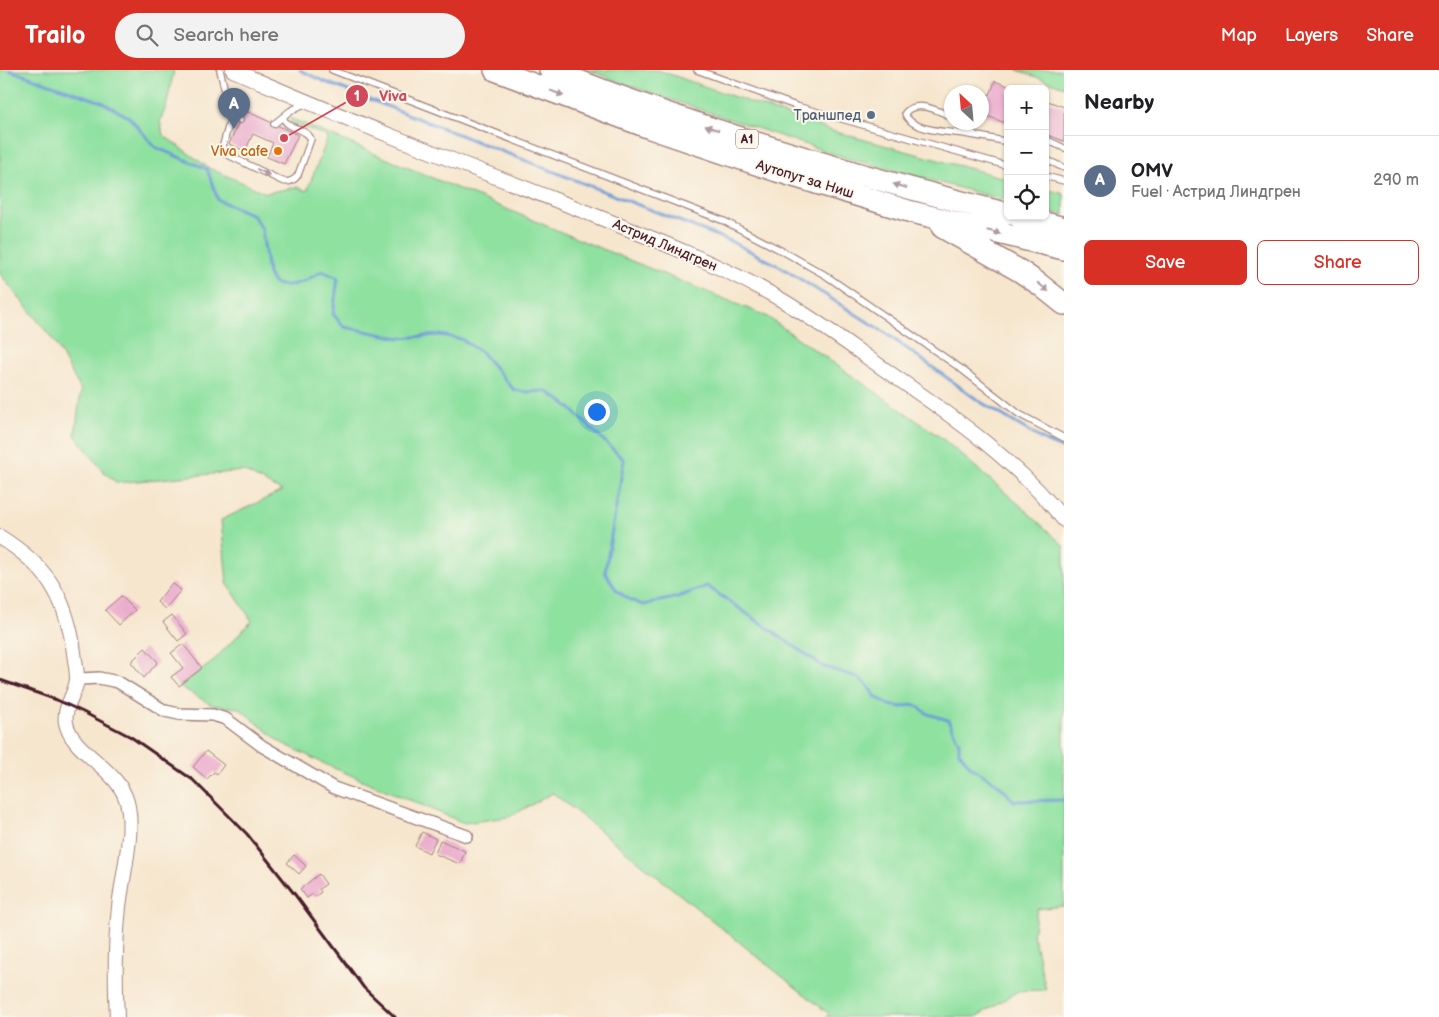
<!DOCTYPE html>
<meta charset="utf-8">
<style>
:root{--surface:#fff;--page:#f2f2f2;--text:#202124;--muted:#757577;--line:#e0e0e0;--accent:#d93025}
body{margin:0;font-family:"Balsamiq Sans",sans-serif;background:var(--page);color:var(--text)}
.controls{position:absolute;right:15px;top:15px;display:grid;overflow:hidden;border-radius:8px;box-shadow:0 1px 4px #0004}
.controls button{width:45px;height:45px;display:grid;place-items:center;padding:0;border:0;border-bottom:1px solid var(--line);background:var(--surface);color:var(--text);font:25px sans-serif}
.compass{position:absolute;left:944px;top:15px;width:45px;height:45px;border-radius:50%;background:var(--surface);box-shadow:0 1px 4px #0004;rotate:334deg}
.you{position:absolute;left:596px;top:341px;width:18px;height:18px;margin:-12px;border:4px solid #fff;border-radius:50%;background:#1a73e8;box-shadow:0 0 0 8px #1a73e833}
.badge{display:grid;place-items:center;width:32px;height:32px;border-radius:50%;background:var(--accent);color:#fff;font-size:16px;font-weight:700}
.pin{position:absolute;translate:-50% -41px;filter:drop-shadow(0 1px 2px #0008)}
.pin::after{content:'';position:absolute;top:26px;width:18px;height:15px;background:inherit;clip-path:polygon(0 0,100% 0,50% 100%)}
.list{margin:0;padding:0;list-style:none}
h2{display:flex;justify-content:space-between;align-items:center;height:65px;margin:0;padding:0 20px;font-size:21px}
h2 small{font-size:16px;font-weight:400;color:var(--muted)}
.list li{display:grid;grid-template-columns:32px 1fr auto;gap:15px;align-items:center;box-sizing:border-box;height:90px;padding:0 20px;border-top:1px solid var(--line)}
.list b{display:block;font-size:19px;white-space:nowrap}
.list p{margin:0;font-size:16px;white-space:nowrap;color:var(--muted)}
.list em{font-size:16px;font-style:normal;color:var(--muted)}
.actions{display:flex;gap:10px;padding:15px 20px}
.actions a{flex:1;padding:11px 0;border:1px solid var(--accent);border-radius:8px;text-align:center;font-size:18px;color:var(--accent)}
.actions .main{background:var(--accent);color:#fff}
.icon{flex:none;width:28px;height:28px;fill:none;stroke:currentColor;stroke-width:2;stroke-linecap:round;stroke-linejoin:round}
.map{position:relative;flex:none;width:1064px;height:947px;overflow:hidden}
header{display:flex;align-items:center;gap:30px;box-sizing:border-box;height:70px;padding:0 25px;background:var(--accent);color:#fff}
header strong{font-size:24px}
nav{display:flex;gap:28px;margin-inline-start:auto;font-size:18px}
.search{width:350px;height:45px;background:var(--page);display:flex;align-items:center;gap:12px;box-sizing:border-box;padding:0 18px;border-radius:28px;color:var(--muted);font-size:19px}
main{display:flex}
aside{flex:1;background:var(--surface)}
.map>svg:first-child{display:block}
</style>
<header>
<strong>Trailo</strong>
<div class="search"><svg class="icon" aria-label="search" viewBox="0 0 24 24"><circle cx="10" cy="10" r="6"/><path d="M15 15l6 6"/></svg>Search here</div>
<nav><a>Map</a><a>Layers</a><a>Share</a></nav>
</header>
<main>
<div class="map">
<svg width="1064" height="947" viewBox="0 0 1064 947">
<rect width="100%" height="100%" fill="#fbf7ec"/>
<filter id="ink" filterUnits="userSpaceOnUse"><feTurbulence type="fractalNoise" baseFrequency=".02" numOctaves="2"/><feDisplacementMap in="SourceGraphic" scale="10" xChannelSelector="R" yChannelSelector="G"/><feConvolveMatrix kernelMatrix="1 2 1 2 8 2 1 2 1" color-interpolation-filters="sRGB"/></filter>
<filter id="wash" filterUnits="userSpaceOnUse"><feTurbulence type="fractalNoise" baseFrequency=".0096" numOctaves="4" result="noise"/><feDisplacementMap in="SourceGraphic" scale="20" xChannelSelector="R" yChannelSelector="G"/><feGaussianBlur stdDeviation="1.12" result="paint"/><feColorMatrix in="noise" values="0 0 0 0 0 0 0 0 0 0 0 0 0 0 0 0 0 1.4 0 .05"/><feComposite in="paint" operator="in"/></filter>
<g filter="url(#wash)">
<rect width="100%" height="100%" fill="#f6e6ce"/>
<path fill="#8fe1a0" stroke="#6c8066" d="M0,0H174L166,37L160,51L163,65L209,98L266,123L297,117L307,121L328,67L291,52L290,48L573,167L766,246L943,369L1022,437L1064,476V836L1037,839L1033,865L1046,920L1018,921L976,947H826L829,944L553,723L509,747L464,753L329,696L280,672L239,638L212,635L179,616L210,594L252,551L227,513L221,450L282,421L243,401L117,413L103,401L75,365L81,320L54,271L0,204Z
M588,0H658L832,61L1008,109V131L843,87L639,19Z
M1017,0H1064V17Z
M1045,119L1064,124V145L1045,141Z"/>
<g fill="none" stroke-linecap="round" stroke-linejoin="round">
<path stroke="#6d9cd6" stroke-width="3" d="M9,0L102,32L130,48L155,77L207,99L218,130L253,145L262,159L268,204L275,214C292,219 308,210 322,201L338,208L333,244L344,257L400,268L440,265L461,269L482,283L514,320L525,322L546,321L567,335L624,390L605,502L617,521L630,530L643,535L678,527L707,516L824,597L857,607L867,615L876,627L889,635L902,637L914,634L928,644L948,650L959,673V682L971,697L999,715L1014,731L1064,730
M300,0L323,11L730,171L781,197L884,262L979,331L1045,371L1064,379"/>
</g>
<g id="blocks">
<path fill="#ebadcd" d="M995,11L1016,19H1008V50L1005,53L985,45L988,38L983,36L988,24L990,25Z
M1045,30L1064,37V71L1045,64Z
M244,40L298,65L284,94L267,87L273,73L253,64L245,81L229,74Z
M172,513L181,520L165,539L157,532Z
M121,526L135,540L119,555L105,540Z
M172,545L187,564L178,571L163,552Z
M183,574L202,598L179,616L171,607L183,598L171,583Z
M145,578L158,592L144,608L131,592Z
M206,681L224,695L217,704L214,702L207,709L193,697Z
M422,762L436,769L429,783L415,776Z
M440,770L465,781L460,794L435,784Z
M294,785L306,796L299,804L287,793Z
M319,804L326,814L319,819L321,822L315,827L313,824L307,828L300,819Z"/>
</g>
</g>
<g filter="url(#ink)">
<use href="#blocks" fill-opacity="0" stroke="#a0827c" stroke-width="1"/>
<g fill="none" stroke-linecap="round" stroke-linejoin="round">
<g stroke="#a0827c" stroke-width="8">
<path id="service" d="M220,0L229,38L232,43L240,50
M332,0L724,151L786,183L825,205L960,298L1019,344L1064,368
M697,0L796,36L1008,96
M232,43L223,75L226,84L282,111C289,113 294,111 298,105L311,69C306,57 287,60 283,47
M952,47C939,41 916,29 905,43C909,61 951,62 965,64C979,66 994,69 1008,72
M959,52L975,65
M274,54L290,41L306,33
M1045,69L1064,78
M1045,89L1064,98
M1045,106L1064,111"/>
</g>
<g stroke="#a0827c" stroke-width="14">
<path id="minor" d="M77,611L81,609L99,608L118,612L165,641L179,644L213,645L226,649L262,676L334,718L467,766"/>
</g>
<g stroke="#a0827c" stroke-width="16">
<path id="tertiary" d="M233,0C340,47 449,89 558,131C630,160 705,187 773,225C816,249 856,280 897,308C957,349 1018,393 1064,450
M0,467C45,495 64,523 73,575C74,586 77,598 77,609C76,624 63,637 66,653C72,683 118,698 127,732C135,761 122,808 119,837C115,874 115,911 117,947"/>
</g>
<g stroke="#a0827c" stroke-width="24">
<path id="motorway" d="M495,0L650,58L777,101L912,142L1064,179
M550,0C699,59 853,105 1008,144
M1017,146L1064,158
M942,157L1020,201L1039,214L1064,234"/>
</g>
<use href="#service" stroke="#fff" stroke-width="5.5"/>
<use href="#minor" stroke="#fff" stroke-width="11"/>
<use href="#tertiary" stroke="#fff" stroke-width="14"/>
<use href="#motorway" stroke="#fff" stroke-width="21"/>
<path stroke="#4a1f2b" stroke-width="3" d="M0,610L57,630L83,642L131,667L193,710L247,764L296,826L364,918L395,947"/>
</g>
<defs><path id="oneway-solid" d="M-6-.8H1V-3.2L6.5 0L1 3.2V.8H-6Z" transform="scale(1.25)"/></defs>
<g fill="#ae9aa0">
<use href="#oneway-solid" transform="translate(557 23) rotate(21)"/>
<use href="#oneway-solid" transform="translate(712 58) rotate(-162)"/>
<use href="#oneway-solid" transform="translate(263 102) rotate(25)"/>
<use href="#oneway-solid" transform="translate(900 116) rotate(-164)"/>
<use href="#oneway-solid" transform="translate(994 162) rotate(14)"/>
<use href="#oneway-solid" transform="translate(1043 217) rotate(38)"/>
</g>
</g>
<circle fill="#5c6f8a" stroke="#fbf7ec" stroke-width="2" cx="871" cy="45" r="5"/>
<circle fill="#e8710a" stroke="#fbf7ec" stroke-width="2" cx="278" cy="81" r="5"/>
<g text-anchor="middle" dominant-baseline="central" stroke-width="4" stroke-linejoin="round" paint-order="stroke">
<rect fill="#fbf7ec" stroke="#7f6065" stroke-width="1" x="736" y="59.5" width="22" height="19" rx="4"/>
<g font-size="12" font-weight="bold" fill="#4a1f2b">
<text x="747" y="69">A1</text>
</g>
<g font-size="14" fill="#4e5e75" stroke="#fbf7ec" text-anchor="end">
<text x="861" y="45">Траншпед</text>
</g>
<g font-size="14" fill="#c56008" stroke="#fbf7ec" text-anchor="end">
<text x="268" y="81">Viva cafe</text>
</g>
<g font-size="14" fill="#4a1f2b" stroke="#fbf7ec">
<text transform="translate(805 109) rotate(17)">Аутопут за Ниш</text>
<text transform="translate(665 175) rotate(23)">Астрид Линдгрен</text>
</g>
</g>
<path fill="none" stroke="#d1495b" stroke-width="2" d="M284 68L357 26"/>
<g fill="#d1495b" stroke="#fbf7ec" stroke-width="2">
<circle cx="284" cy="68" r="5"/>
<circle cx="357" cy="26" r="12"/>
</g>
<g font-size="15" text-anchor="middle" font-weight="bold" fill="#fff">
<text x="357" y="31">1</text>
</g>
<g font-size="15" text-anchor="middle" font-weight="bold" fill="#d1495b" stroke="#fbf7ec" stroke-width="4" stroke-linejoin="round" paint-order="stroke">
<text x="393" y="31">Viva</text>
</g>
</svg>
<div class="controls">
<button>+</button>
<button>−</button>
<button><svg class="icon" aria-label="locate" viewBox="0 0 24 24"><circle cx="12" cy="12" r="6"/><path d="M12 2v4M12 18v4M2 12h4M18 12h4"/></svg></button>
</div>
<svg class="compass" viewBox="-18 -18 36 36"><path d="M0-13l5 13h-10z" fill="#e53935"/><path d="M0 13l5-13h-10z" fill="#757577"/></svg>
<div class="you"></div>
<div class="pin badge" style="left:234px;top:59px;background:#5c6f8a">A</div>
</div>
<aside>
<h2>Nearby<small></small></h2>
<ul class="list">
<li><span class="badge" style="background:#5c6f8a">A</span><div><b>OMV</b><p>Fuel · Астрид Линдгрен</p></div><em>290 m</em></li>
</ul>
<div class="actions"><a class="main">Save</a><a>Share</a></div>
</aside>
</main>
